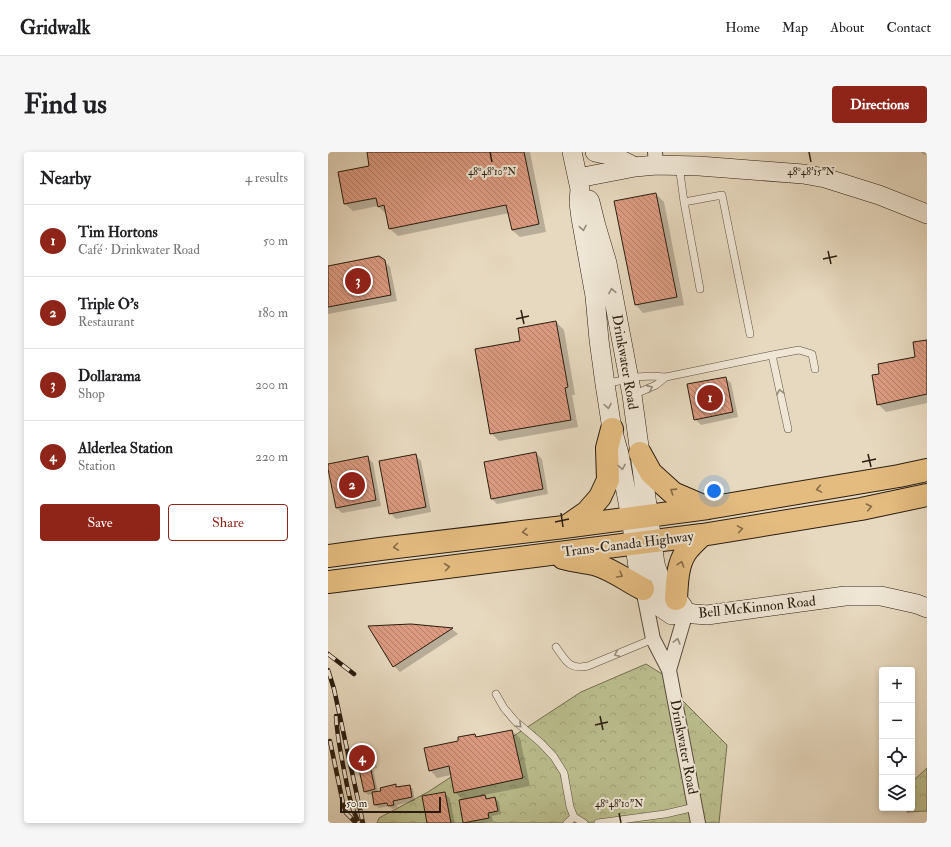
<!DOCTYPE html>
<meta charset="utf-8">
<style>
:root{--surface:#fff;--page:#f6f6f6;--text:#202124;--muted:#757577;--line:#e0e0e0;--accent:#8f2418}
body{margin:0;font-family:"IM FELL Double Pica",serif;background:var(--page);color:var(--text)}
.controls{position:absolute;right:12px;bottom:12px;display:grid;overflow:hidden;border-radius:4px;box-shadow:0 2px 6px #0003}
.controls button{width:36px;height:36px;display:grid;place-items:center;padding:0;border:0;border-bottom:1px solid var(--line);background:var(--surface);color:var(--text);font:20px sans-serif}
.scale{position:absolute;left:12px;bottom:10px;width:101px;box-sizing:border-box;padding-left:4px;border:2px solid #2a1d10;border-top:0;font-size:11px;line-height:14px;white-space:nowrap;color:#2a1d10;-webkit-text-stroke:3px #efe6d5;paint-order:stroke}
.you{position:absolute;left:386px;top:339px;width:14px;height:14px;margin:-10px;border:3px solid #fff;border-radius:50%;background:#1a73e8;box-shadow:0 0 0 6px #1a73e833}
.badge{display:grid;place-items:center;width:26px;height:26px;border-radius:50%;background:var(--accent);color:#fff;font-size:13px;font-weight:700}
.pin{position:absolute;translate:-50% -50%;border:2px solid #fff;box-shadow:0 1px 4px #0006}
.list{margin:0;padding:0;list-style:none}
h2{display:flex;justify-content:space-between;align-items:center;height:52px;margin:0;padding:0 16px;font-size:17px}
h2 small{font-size:13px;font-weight:400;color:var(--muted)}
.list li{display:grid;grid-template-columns:26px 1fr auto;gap:12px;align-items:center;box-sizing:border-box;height:72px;padding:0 16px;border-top:1px solid var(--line)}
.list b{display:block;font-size:15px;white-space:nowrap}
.list p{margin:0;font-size:13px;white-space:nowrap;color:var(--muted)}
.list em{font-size:13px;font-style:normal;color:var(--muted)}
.actions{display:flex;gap:8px;padding:12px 16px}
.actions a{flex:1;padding:9px 0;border:1px solid var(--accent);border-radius:4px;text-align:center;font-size:14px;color:var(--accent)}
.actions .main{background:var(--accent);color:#fff}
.icon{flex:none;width:22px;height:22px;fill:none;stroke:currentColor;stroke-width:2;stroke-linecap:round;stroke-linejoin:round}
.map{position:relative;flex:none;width:599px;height:671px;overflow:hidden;border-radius:4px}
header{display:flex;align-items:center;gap:24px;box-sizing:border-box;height:56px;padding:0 20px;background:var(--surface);border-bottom:1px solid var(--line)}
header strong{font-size:19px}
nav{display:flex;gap:22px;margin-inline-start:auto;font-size:14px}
.intro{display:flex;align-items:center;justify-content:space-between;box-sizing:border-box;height:96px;padding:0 24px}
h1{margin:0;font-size:28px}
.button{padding:10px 18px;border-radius:4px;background:var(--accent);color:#fff;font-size:14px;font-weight:700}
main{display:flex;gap:24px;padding:0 24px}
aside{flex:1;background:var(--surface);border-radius:4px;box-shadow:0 2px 6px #0003}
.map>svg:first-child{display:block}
</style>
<header>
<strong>Gridwalk</strong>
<nav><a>Home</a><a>Map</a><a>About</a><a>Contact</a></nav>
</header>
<div class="intro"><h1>Find us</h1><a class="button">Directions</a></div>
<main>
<aside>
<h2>Nearby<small>4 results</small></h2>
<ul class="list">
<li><span class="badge">1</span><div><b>Tim Hortons</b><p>Café · Drinkwater Road</p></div><em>50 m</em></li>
<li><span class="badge">2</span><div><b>Triple O's</b><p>Restaurant</p></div><em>180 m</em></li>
<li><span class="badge">3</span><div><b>Dollarama</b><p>Shop</p></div><em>200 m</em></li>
<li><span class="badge">4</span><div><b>Alderlea Station</b><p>Station</p></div><em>220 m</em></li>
</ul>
<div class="actions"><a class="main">Save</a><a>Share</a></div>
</aside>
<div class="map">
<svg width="599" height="671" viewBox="0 0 599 671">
<defs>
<pattern id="forest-crowns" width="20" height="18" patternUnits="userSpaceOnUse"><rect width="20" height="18" fill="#bbbe8e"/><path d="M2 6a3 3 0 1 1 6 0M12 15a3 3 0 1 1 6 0" fill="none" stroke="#a1a379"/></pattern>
<pattern id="building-back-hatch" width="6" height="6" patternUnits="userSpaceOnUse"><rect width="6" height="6" fill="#dc9b81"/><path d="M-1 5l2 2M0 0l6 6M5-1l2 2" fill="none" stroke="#b37e68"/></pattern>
</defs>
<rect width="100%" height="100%" fill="#e7d9bf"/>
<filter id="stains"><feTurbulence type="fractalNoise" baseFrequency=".005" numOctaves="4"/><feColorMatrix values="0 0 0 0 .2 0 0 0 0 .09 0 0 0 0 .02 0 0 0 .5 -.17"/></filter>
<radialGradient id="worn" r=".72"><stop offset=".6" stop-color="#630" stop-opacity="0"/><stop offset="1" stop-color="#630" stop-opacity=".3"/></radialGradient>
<path fill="url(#forest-crowns)" stroke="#726e4f" d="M318,512L347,530L348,542L399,593L391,671H49L51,666L100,640L253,540Z
M599,616V659L579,660V656H584V630Z"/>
<path fill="#0003" d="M40,0H202L218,80L192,85L184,78L181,61L70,84L62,77L58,62L50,54L25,59L17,52L43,15Z
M593,0H599V2L596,3Z
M328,42L336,50L356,153L315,161L308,153Z
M56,109L62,115L69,149L0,162V115Z
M228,170L236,178L247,243H244L250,275L171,289L163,281L194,190Z
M599,189V251L558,260L550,252L553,223L588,206Z
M397,226L403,231L410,265L373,273L367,267Z
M208,301L214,307L220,342L169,352L163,346Z
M87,303L93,309L103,360L68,367L62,361Z
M39,305L45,311L53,354L14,361L8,355Z
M83,473L124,477L130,482L72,520L66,514Z
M184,579L192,586L202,634L156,643L160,647L167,646L171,650L173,662L164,664L165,669L155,671H137L136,670V649L127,640L123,623L109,626L102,618L132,590L147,583L150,586Z
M37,593L41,599L42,598L46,602L49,616L45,617L50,640L68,634L70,636L81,634L85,637L87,649L69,653V656L64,657L61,654L51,656L47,653L45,642L40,643L36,639Z
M117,641L122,647L127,671H100Z"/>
<path fill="url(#building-back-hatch)" stroke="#2a1d10" d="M39,0H196L211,72L184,78L178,53L61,77L56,53L50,55L48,46L16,52L10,20L41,14Z
M328,41L349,145L307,153L286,49Z
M51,104L57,108L63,143L0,155V114Z
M228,169L240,235L237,236L243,268L162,282L147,197L192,189L190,176Z
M599,188V242L549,253L544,223L551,222L550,212L587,205L585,190Z
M398,225L405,260L366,268L359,232Z
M208,300L215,337L163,347L156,310Z
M88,302L98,355L61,362L51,309Z
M40,304L48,348L8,356L0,317V312Z
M83,472L125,476L65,515L40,474Z
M184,578L195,626L126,641L121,614L101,619L96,596L130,589V585L147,582L148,585Z
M37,592L38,598L42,597L45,613L42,614L47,637L36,640L26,595Z
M68,632V635L82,633L84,645L65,649L66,653L60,654L59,651L46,653L44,640L53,639L52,636Z
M117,640L123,671H99L94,644Z
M157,643L158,647L167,645L170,659L160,661L161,666L135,671L131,648Z"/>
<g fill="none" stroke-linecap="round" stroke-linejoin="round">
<g stroke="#594c3c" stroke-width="8">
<path id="lane" d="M351,13L356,50L372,137
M356,50L394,43L422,182
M444,203L460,277
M277,232L309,225L323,224L338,225L444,203L471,198L484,202L487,217
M305,243L328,233L338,225
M228,495C238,509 241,518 260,514L325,487
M168,542L176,556L187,569L213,591L226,605L236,621L242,655L246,665L256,671
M239,671L246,665
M270,671L337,662L367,655"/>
</g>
<g stroke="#594c3c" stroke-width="16">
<path id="street" d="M327,0L328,13
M315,437L325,487L341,518L370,671
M341,518L358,460"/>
</g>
<g stroke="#2a1d10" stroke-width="20">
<path id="secondary" d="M244,0L252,37L251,51L253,66L267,144L271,188L277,232L284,277L291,302L303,366L311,422L315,437L329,453L344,463L358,460L366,462L379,463L517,444H553L589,452L599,456
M267,0L285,4L307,15
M250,26L307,15L328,13L371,14L475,22L497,26L551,43L599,62
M261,48L262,50L268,74L279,111L304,243L327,412C330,422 333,431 339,439C344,444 351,448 355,455"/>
</g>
<g stroke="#2a1d10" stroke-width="24">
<path id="highway" d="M312,301L323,321L345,341L380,356
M239,374L259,360L272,345L280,328L279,296L284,277
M0,404L52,397L236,375L380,356L571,324L599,318
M235,406C245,409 256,410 266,412C284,417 299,429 315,437
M0,430L374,383L533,357L599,343
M348,447C349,431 349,413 358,400C362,394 369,388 374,383"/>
</g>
<use href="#lane" stroke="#efe6d5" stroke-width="7"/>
<use href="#street" stroke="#efe6d5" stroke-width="14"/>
<use href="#secondary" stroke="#efe6d5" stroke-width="19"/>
<use href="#highway" stroke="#e4bc80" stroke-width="22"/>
<g stroke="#2a1d10" stroke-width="4.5">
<path id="rail" d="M0,502L26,522
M0,518L6,537L35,671
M8,564C9,584 13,603 17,623C20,639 23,656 31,671
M2,589L15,651L18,661L27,670"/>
</g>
<use href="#rail" stroke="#efe6d5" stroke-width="3" stroke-dasharray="9" stroke-linecap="butt"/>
</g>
<defs><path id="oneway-chevron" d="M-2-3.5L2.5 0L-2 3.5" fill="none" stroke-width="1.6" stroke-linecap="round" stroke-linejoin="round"/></defs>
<g stroke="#968c7c">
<use href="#oneway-chevron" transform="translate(255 76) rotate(79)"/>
<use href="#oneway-chevron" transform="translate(284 139) rotate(-101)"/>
<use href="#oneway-chevron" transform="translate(322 236) rotate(-24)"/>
<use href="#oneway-chevron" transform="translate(452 240) rotate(-102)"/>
<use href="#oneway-chevron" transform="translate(280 254) rotate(80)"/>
<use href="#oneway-chevron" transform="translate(294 315) rotate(80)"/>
<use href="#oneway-chevron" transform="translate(349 489) rotate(-75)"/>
<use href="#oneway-chevron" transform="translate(289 502) rotate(158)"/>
<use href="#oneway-chevron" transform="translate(191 573) rotate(42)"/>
</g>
<g stroke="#876c48">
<use href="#oneway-chevron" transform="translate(491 337) rotate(170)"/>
<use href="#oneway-chevron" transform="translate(345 339) rotate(-147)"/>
<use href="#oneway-chevron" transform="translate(541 355) rotate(-12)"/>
<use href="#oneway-chevron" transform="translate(412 377) rotate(-9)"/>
<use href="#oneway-chevron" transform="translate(197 380) rotate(173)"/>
<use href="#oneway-chevron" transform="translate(68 395) rotate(173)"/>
<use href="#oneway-chevron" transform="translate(353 412) rotate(-71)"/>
<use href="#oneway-chevron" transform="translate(119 415) rotate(-7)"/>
<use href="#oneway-chevron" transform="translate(292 423) rotate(31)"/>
</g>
<path fill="none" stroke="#2a1d10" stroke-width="1.5" d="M162,0L164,10M481,0L483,10M500,99L503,112M495,107L509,104M193,158L196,172M188,167L201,164M540,302L543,315M534,310L548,307M233,361L235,375M227,370L241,367M272,564L275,578M267,573L280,570M291,661L293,671"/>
<g text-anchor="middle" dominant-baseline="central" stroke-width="4" stroke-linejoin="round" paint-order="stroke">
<g font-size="14" fill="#2a1d10" stroke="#efe6d5">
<text transform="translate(297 210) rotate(80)">Drinkwater Road</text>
<text transform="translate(300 392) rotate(-7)">Trans-Canada Highway</text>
<text transform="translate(429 455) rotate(-6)">Bell McKinnon Road</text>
<text transform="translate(356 595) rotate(79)">Drinkwater Road</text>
</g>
</g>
<g font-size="10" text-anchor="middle" fill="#2a1d10" stroke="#efe6d5" stroke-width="4" stroke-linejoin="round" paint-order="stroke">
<text x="164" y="23">48°48'10"N</text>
<text x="483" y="23">48°48'15"N</text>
<text x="291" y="655">48°48'10"N</text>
</g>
<rect width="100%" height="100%" filter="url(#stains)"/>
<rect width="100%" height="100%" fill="url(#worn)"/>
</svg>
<div class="controls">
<button>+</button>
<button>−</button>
<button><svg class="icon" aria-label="locate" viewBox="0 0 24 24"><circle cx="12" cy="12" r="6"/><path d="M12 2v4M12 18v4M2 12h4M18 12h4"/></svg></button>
<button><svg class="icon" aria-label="layers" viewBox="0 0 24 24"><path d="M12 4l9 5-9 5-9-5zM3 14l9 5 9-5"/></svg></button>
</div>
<div class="scale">50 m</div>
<div class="you"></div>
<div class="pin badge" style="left:382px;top:246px">1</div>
<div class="pin badge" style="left:24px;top:333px">2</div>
<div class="pin badge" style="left:30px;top:129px">3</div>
<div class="pin badge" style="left:34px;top:606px">4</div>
</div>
</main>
